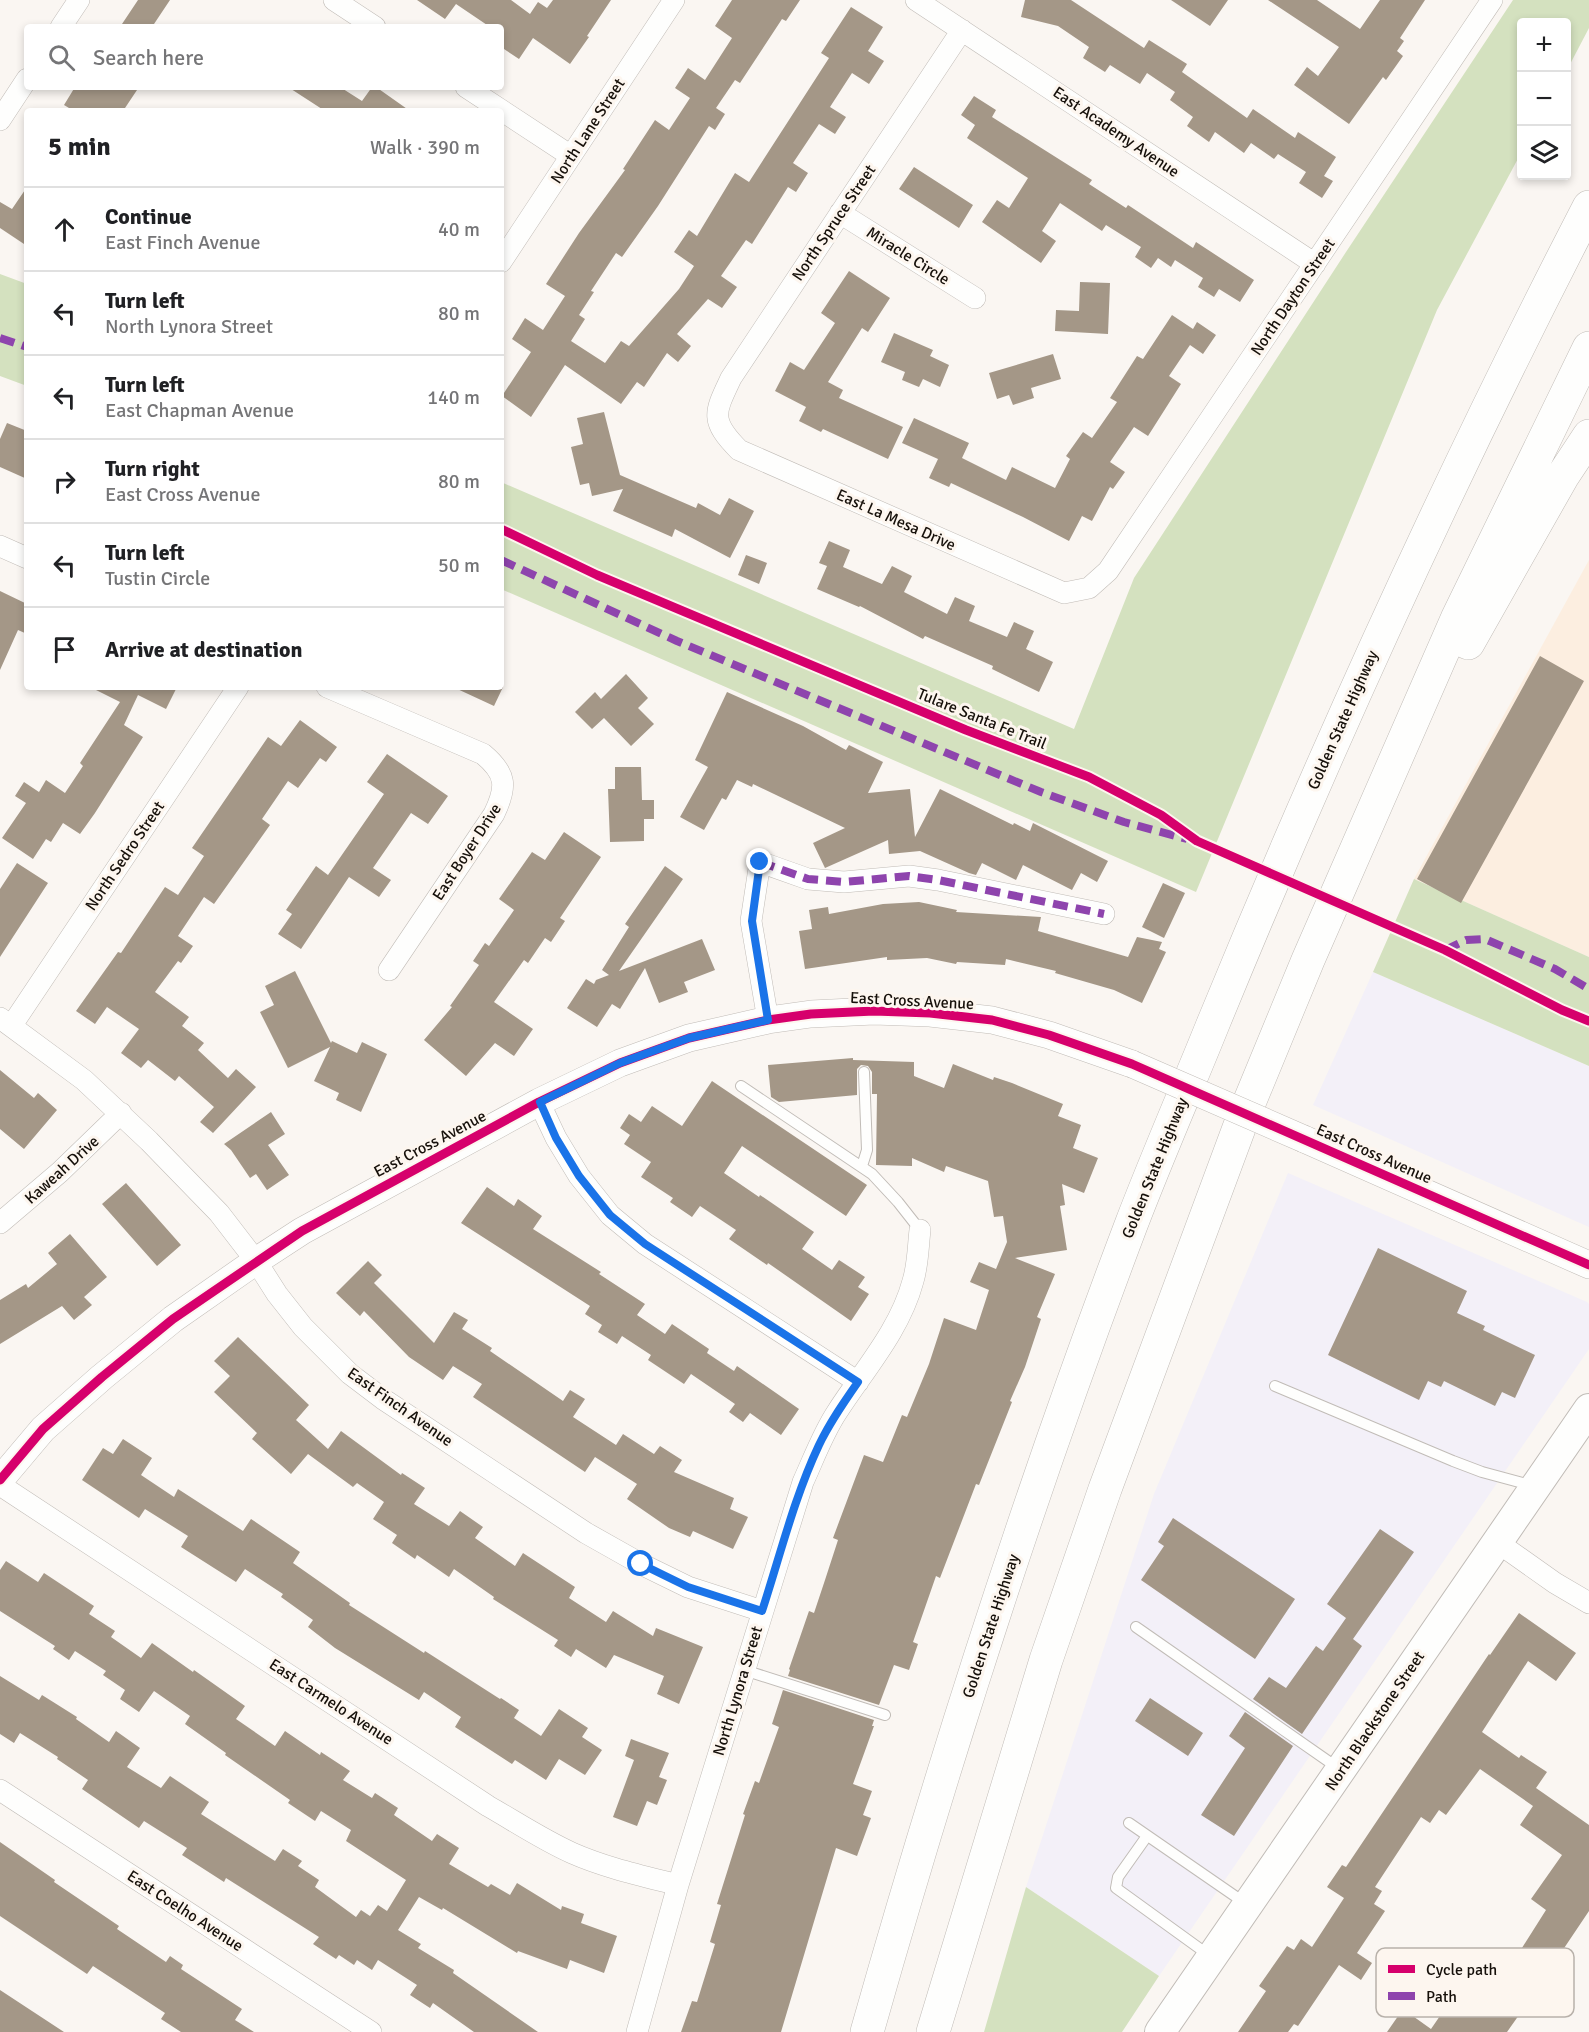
<!DOCTYPE html>
<meta charset="utf-8">
<style>
:root{--surface:#fff;--page:#f2f2f2;--text:#202124;--muted:#757577;--line:#e0e0e0}
body{margin:0;font-family:Signika,sans-serif;background:var(--page);color:var(--text)}
.controls{position:absolute;right:18px;top:18px;display:grid;overflow:hidden;border-radius:6px;box-shadow:0 3px 9px #0003}
.controls button{width:54px;height:54px;display:grid;place-items:center;padding:0;border:0;border-bottom:2px solid var(--line);background:var(--surface);color:var(--text);font:30px sans-serif}
.stop{position:absolute;width:18px;height:18px;margin:-14px;border:4px solid #1a73e8;border-radius:50%;background:#fff}
.stop.end{background:#1a73e8;border-color:#fff;box-shadow:0 2px 6px #0008}
.list{margin:0;padding:0;list-style:none}
h2{display:flex;justify-content:space-between;align-items:center;height:78px;margin:0;padding:0 24px;font-size:26px}
h2 small{font-size:20px;font-weight:400;color:var(--muted)}
.list li{display:grid;grid-template-columns:39px 1fr auto;gap:18px;align-items:center;box-sizing:border-box;height:84px;padding:0 24px;border-top:2px solid var(--line)}
.list b{display:block;font-size:22px;white-space:nowrap}
.list p{margin:0;font-size:20px;white-space:nowrap;color:var(--muted)}
.list em{font-size:20px;font-style:normal;color:var(--muted)}
.icon{flex:none;width:33px;height:33px;fill:none;stroke:currentColor;stroke-width:2;stroke-linecap:round;stroke-linejoin:round}
.map{position:relative;flex:none;width:1589px;height:2032px;overflow:hidden}
.search{position:absolute;background:var(--surface);box-shadow:0 3px 9px #0003;left:24px;top:24px;width:480px;height:66px;display:flex;align-items:center;gap:15px;box-sizing:border-box;padding:0 21px;border-radius:6px;color:var(--muted);font-size:22px}
.panel{position:absolute;background:var(--surface);box-shadow:0 3px 9px #0003;left:24px;top:108px;width:480px;height:582px;border-radius:6px}
.map>svg:first-child{display:block}
</style>
<div class="map">
<svg width="1589" height="2032" viewBox="0 0 1589 2032">
<rect width="100%" height="100%" fill="#faf6f2"/>
<path fill="#f3f0f8" d="M1373,972L1589,1066V1227L1313,1105Z
M1288,1173L1587,1302L1589,1304V1349L1159,1976L1026,1887L1154,1494Z"/>
<path fill="#fceee0" d="M1589,560V957L1414,879Z"/>
<path fill="#d4e1bf" d="M1513,0H1589V28L1567,70L1566,22H1522L1521,153L1437,310L1196,892L501,589V482L1074,729L1134,578L1346,252Z
M0,274L27,284V386L0,376Z
M1414,879L1589,957V1066L1373,972Z
M1026,1887L1159,1976L1122,2032H984Z"/>
<path fill="#a49787" d="M138,0H170L152,27H120Z
M417,0H511L530,14L538,2L547,8L553,0H611L587,36L589,37L570,64L533,38L519,59L501,47V27H490L456,4L445,19Z
M732,0H800L786,21L782,19L740,83L735,80L716,108L725,114L715,130L709,126L658,206L622,257L616,253L591,291L594,292L579,315L585,319L571,341L605,363L621,341L629,346L679,289L694,266L674,252L689,230L697,236L735,173L749,182L829,58L821,53L851,7L883,27L868,51L884,61L869,84L852,73L830,107L846,117L835,134L819,124L793,163L808,173L796,192L788,187L752,244L746,240L721,276L737,287L722,308L708,299L677,334L691,346L678,362L667,353L644,387L637,382L621,404L565,365L531,417L502,396L531,352L512,339L525,318L543,330L565,296L546,284L579,233L625,170L623,169L655,120L669,130L690,98L675,88L688,68L705,80L732,38L715,26Z
M1025,0H1071L1144,48L1149,40L1187,64L1182,72L1247,118L1253,109L1295,138L1298,132L1336,157L1324,176L1333,181L1322,198L1299,183L1306,172L1278,154L1274,159L1251,143L1244,153L1215,132L1209,142L1187,126L1193,117L1170,100L1175,92L1147,73L1140,84L1110,65L1105,72L1083,58L1089,47L1058,26L1021,17Z
M1171,0H1228L1210,26Z
M1268,0H1317L1360,29L1380,0H1425L1400,38L1404,41L1397,51L1403,56L1386,80L1383,77L1349,124L1294,85L1307,67L1318,76L1339,47Z
M75,87H139L123,111H74L64,105Z
M288,87H340L362,101L372,87H376L410,111H325Z
M974,96L996,110L992,117L1092,180L1089,184L1126,208L1128,205L1193,248L1196,242L1254,280L1240,302L1219,289L1214,297L1198,287L1203,278L1175,260L1171,267L1158,258L1151,268L1135,257L1141,247L1106,225L1102,231L1060,203L1042,231L1056,241L1041,263L982,222L997,200L1009,208L1028,178L967,138L975,125L961,115Z
M914,167L973,205L959,228L899,189Z
M27,187V246L0,228V202L12,209Z
M849,271L890,298L868,332L862,328L828,382L843,390L839,398L903,427L888,459L823,429L821,432L799,421L806,407L775,391L790,362L804,370L835,323L821,313Z
M1080,282L1110,283L1108,334L1055,331L1056,310L1079,311Z
M1172,315L1193,329L1197,322L1216,335L1203,354L1190,345L1169,376L1181,384L1148,436L1134,427L1110,462L1125,472L1113,489L1110,487L1092,521L1082,516L1069,541L1023,517L951,483L949,487L929,478L938,459L902,443L914,418L969,443L962,458L1006,480L1012,467L1055,488L1070,459L1066,456L1083,432L1092,438L1117,402L1110,398L1137,356L1143,359Z
M894,333L933,350L930,356L949,365L940,387L923,379L919,387L902,380L905,372L881,362Z
M1053,354L1061,379L1031,388L1034,398L1013,405L1009,395L997,399L989,373Z
M604,412L620,475L696,508L698,503L720,515L729,498L754,511L730,558L675,529L672,537L613,511L623,489L592,496L589,483L580,485L571,447L583,444L577,418Z
M7,423L27,431V479L0,467V439Z
M829,541L850,550L843,567L882,584L892,566L912,576L904,592L947,614L955,597L975,606L969,621L1007,637L1014,622L1034,631L1026,649L1053,662L1039,692L992,669L993,666L925,636L923,639L860,606L859,607L817,589L827,566L819,563Z
M746,555L767,563L759,584L738,575Z
M0,591L27,604V634L18,630L0,670Z
M1540,656L1584,681L1461,903L1417,879Z
M626,674L648,698L638,708L654,724L631,746L604,718L592,729L575,712L595,692L601,699Z
M90,687H177L166,709L138,695L124,725L143,737L95,813L80,834L63,823L51,842L46,839L33,859L2,838L26,803L15,796L24,782L39,792L46,780L65,793L83,766L80,763L120,702Z
M453,687H503L494,706Z
M727,692L803,726L846,750L849,745L883,762L868,793L910,789L915,837L940,789L1013,825L1014,823L1030,831L1033,823L1108,861L1097,882L1081,873L1072,890L1023,865L1016,880L982,863L976,875L969,873L920,851L889,854L888,840L825,868L813,843L845,828L753,784L752,787L737,780L726,800L722,798L704,830L680,817L708,767L695,760Z
M300,720L337,747L326,762L320,758L298,788L288,781L262,819L270,825L214,904L204,897L178,936L193,946L181,963L178,961L155,992L189,1017L182,1026L204,1043L198,1050L228,1078L236,1069L256,1087L213,1133L200,1122L214,1107L179,1076L175,1081L148,1060L141,1068L121,1053L139,1029L107,1007L95,1024L76,1011L118,952L121,953L165,887L178,895L204,856L192,848L268,737L281,746Z
M387,754L448,796L428,824L411,813L373,868L391,880L379,897L349,877L301,949L278,934L292,914L286,910L316,866L328,875L384,794L367,782Z
M615,767H641L642,800H654V819H644V841L610,842L608,789H615Z
M564,832L601,857L560,918L565,921L551,942L545,938L528,963L524,960L494,1002L533,1029L514,1056L495,1043L466,1076L424,1040L452,1007L450,1006L479,965L473,961L485,943L489,946L514,910L499,899L532,852L545,860Z
M17,863L48,883L0,957V889Z
M665,866L683,879L619,971L702,939L715,970L684,982L688,992L659,1003L645,968L620,1009L612,1004L597,1027L567,1008L586,979L594,984L596,980L609,975L602,970L629,927L625,924Z
M1163,883L1185,893L1164,938L1142,927Z
M919,902L957,910L956,912L1041,917L1038,931L1128,957L1137,937L1162,942L1159,949L1166,952L1142,1003L1114,990L1055,973L1056,971L1006,959L1005,965L957,962L956,964L927,958L887,960V957L805,969L799,931L812,929L809,910L828,907L829,914L883,904Z
M295,971L331,1043L332,1041L357,1053L362,1042L387,1054L361,1112L336,1100L339,1093L314,1081L330,1047L288,1068L260,1012L274,1005L265,986Z
M853,1058V1060L914,1062V1076L944,1088L953,1064L993,1080L994,1077L1012,1083L1063,1104L1058,1116L1081,1125L1073,1148L1098,1158L1084,1193L1062,1184L1065,1205L1060,1206L1067,1250L1015,1258L1055,1274L1037,1317L1041,1319L1025,1367L1010,1401L1012,1402L979,1485L976,1484L940,1578L936,1576L913,1642L918,1644L909,1670L894,1665L879,1705L788,1676L790,1670L789,1669L809,1611L814,1613L825,1580L838,1540L833,1538L864,1455L883,1462L902,1415L907,1417L929,1364L944,1318L976,1330L989,1290L970,1282L979,1262L996,1269L1007,1242L1003,1216L994,1217L988,1181L946,1166L944,1172L912,1158V1166L876,1165L877,1094H872V1072L868,1066L861,1065L857,1069V1095L779,1102L771,1097L768,1065Z
M0,1070L34,1098L38,1093L57,1110L24,1149L0,1129Z
M712,1081L867,1185L846,1216L742,1146L724,1173L759,1197L760,1195L814,1232L802,1249L832,1270L839,1260L865,1277L858,1287L869,1294L851,1321L768,1263L767,1265L729,1239L736,1230L700,1206L692,1217L670,1202L673,1198L641,1177L651,1162L624,1144L630,1135L620,1128L629,1114L641,1122L652,1106L682,1126Z
M271,1112L285,1134L268,1145L289,1175L267,1190L256,1174L250,1178L231,1150L224,1144Z
M126,1183L181,1245L157,1266L102,1204Z
M487,1187L514,1206L518,1199L542,1216L533,1229L601,1272L599,1274L645,1304L637,1315L665,1334L672,1324L709,1349L707,1353L734,1371L737,1366L799,1409L781,1435L750,1413L743,1422L729,1412L735,1404L691,1374L684,1384L648,1360L651,1355L622,1336L617,1344L598,1332L602,1325L585,1314L590,1306L461,1223Z
M70,1234L107,1277L84,1297L92,1305L74,1320L62,1306L0,1344V1300L26,1284L28,1288L57,1264L48,1253Z
M1378,1248L1467,1291L1457,1313L1485,1326L1483,1330L1535,1355L1515,1398L1502,1392L1495,1406L1444,1381L1441,1387L1428,1381L1419,1400L1328,1355Z
M368,1261L382,1275L374,1283L434,1343L454,1312L468,1320L462,1329L492,1348L490,1351L563,1401L570,1390L585,1399L573,1417L616,1445L623,1434L654,1454L660,1446L682,1460L674,1472L734,1498L730,1509L748,1517L733,1549L693,1531L690,1537L669,1528L627,1499L637,1484L595,1457L585,1472L473,1397L482,1384L453,1366L443,1380L409,1357L364,1311L360,1316L336,1293Z
M238,1337L309,1405L296,1420L328,1449L341,1431L401,1475L402,1473L425,1488L414,1504L449,1526L460,1511L483,1527L475,1538L515,1566L523,1553L575,1587L569,1598L606,1622L613,1611L653,1636L656,1628L703,1647L679,1704L657,1694L664,1676L614,1655L606,1668L576,1649L571,1657L554,1646L558,1640L493,1599L494,1597L454,1569L449,1577L417,1555L415,1559L392,1543L397,1535L373,1519L384,1502L357,1483L353,1487L308,1454L291,1474L252,1439L257,1433L214,1392L230,1376L214,1361Z
M123,1439L152,1458L141,1475L174,1497L178,1489L243,1531L251,1519L300,1552L293,1563L350,1603L349,1605L424,1653L425,1651L500,1699L501,1698L519,1710L514,1718L541,1736L559,1709L588,1728L582,1737L602,1750L585,1775L559,1759L546,1780L515,1760L512,1764L455,1727L461,1717L424,1692L419,1700L335,1648L308,1627L313,1620L281,1597L283,1594L245,1569L236,1582L181,1547L188,1536L145,1509L139,1518L82,1480L103,1448L113,1454Z
M1173,1518L1295,1599L1255,1659L1141,1580L1164,1546L1158,1542Z
M1380,1529L1414,1552L1353,1639L1362,1646L1302,1734L1253,1699L1269,1677L1286,1688L1316,1646L1323,1651L1346,1618L1327,1604Z
M6,1561L38,1582L44,1573L94,1606L89,1614L115,1631L111,1637L141,1658L152,1643L193,1672L194,1670L245,1706L236,1719L275,1746L285,1731L320,1755L321,1752L350,1771L343,1780L372,1798L375,1793L398,1808L394,1815L432,1841L437,1834L459,1848L449,1864L488,1887L491,1884L510,1895L517,1883L561,1910L562,1906L584,1914L581,1923L617,1936L604,1973L570,1960L567,1969L518,1951L517,1953L443,1908L442,1910L419,1897L398,1930L421,1944L418,1948L454,1970L453,1973L538,2032H474L433,2003L430,2008L410,1995L417,1985L378,1960L372,1970L357,1960L354,1965L339,1955L336,1959L313,1944L319,1937L226,1878L224,1882L182,1855L187,1848L144,1821L139,1828L82,1789L88,1780L57,1759L58,1757L20,1733L14,1743L0,1734V1676L39,1700L42,1695L77,1717L76,1719L109,1742L116,1731L140,1748L127,1767L161,1788L170,1776L209,1802L201,1814L275,1861L283,1849L302,1861L298,1866L319,1880L315,1887L356,1917L361,1910L370,1916L378,1905L387,1911L406,1880L346,1841L351,1830L321,1811L315,1821L288,1803L290,1800L225,1755L226,1753L185,1724L190,1716L154,1691L139,1712L120,1699L125,1690L103,1675L106,1671L75,1651L69,1660L53,1649L55,1646L0,1611V1570Z
M1519,1613L1576,1653L1556,1681L1528,1661L1482,1732L1519,1758L1521,1755L1547,1772L1536,1788L1589,1825V1911L1544,1978L1515,1959L1546,1910L1531,1899L1562,1855L1520,1825L1533,1806L1480,1769L1446,1815L1439,1810L1430,1823L1421,1817L1375,1887L1382,1891L1374,1904L1385,1911L1357,1953L1372,1963L1361,1980L1339,1965L1298,2026L1294,2024L1288,2032H1238L1266,1991L1259,1986L1287,1946L1294,1950L1301,1939L1312,1947L1344,1898L1327,1887L1342,1865L1346,1867L1489,1654L1490,1655Z
M783,1690L874,1720L872,1726H874L853,1784L872,1791L863,1815L871,1818L857,1856L836,1848L781,2032H681L692,2001L697,2002L715,1944L710,1942L721,1905L717,1904L745,1815L743,1814L755,1781L759,1783L779,1727L772,1724Z
M1150,1698L1203,1733L1188,1756L1135,1721Z
M1245,1712L1293,1746L1234,1836L1201,1815L1245,1748L1229,1736Z
M631,1739L669,1753L659,1777L667,1780L657,1805L647,1801L637,1826L613,1817L634,1760L625,1756Z
M0,1842L55,1880L54,1882L119,1926L117,1929L166,1962L170,1956L183,1965L181,1969L242,2009L235,2020L254,2032H181L161,2019L165,2013L93,1966L87,1974L0,1916Z
M1466,1978L1519,2015L1507,2032H1387L1403,2009L1431,2029Z
M0,1990L64,2032H0Z"/>
<g fill="none" stroke-linecap="round" stroke-linejoin="round">
<g stroke="#c1bcb7" stroke-width="12">
<path id="service" d="M741,1086L872,1174L898,1202L920,1230
M862,1166L867,1150L864,1072
M1275,1386L1453,1461L1482,1472L1534,1486
M1136,1627L1338,1768
M744,1670L885,1715
M1129,1823L1245,1903
M1147,1836L1118,1877L1116,1888L1210,1956"/>
</g>
<g stroke="#c1bcb7" stroke-width="22">
<path id="minor" d="M334,0L375,27
M916,0L1315,264
M61,27L79,0
M962,30L731,378C715,412 709,420 739,450L1064,593L1089,588L1108,571L1492,0
M466,87L571,156
M0,120L27,79
M840,213L975,298
M501,262L674,0
M0,546L27,558
M327,687L483,754C507,774 507,787 494,814L389,970
M0,1018L84,1080L149,1141L219,1213L256,1261L277,1294L303,1327L350,1374L383,1399L586,1533L641,1564L688,1587L762,1611
M768,1020L751,921L760,862L808,879L844,882L909,876L938,880L1104,914
M12,1025L238,687
M539,1102L556,1138L579,1176L610,1215L645,1244L858,1382
M0,1223L60,1172L121,1113
M0,1485L488,1806C516,1822 543,1840 572,1853C606,1868 643,1876 678,1885
M1497,1542L1555,1583L1589,1603
M0,1790L371,2032
M637,2032L678,1885L803,1482C814,1458 823,1433 837,1412C864,1370 900,1330 913,1281C918,1265 918,1247 920,1230"/>
</g>
<g stroke="#c1bcb7" stroke-width="28">
<path id="tertiary" d="M1304,1139L1589,1265
M0,1480L43,1429L102,1377L173,1319L256,1261L302,1231L539,1102L620,1063L689,1038L768,1020L811,1014L874,1011L930,1013L992,1020L1049,1035L1132,1064"/>
</g>
<g stroke="#c1bcb7" stroke-width="32">
<path id="secondary" d="M1160,2032L1589,1409"/>
</g>
<g stroke="#c1bcb7" stroke-width="34">
<path id="motorway" d="M1468,643L1562,477L1589,436
M867,2032C944,1760 1031,1489 1131,1225C1157,1157 1186,1091 1213,1024C1327,746 1451,474 1589,207
M933,2032L1046,1660L1105,1489L1242,1120L1308,960L1457,619L1589,348"/>
</g>
<use href="#service" stroke="#fefefd" stroke-width="10"/>
<use href="#minor" stroke="#fefefd" stroke-width="21"/>
<use href="#tertiary" stroke="#fefefd" stroke-width="27"/>
<use href="#secondary" stroke="#fefefd" stroke-width="30"/>
<use href="#motorway" stroke="#fefefd" stroke-width="33"/>
<g stroke="#c1bcb7" stroke-width="28" stroke-linecap="butt">
<path id="tertiary-bridge" d="M1132,1064L1304,1139"/>
</g>
<use href="#tertiary-bridge" stroke="#fefefd" stroke-width="27"/>
<path stroke="#8e44ad" stroke-width="8" stroke-dasharray="15 8" stroke-linecap="butt" d="M0,338L27,347
M501,560L677,641L1041,792L1124,822L1187,839
M760,862L808,879L844,882L909,876L938,880L1104,914
M1445,950L1466,940L1485,939L1555,969L1589,989"/>
<g stroke="#fdf6ef" stroke-width="13">
<path id="cycleway" d="M501,529L597,575L966,730L1089,777L1161,815L1197,841L1445,950L1562,1010L1589,1021
M0,1480L43,1429L102,1377L173,1319L302,1231L539,1102L620,1063L689,1038L768,1020L811,1014L874,1011L930,1013L992,1020L1049,1035L1132,1064L1589,1265"/>
</g>
<use href="#cycleway" stroke="#d6006c" stroke-width="9"/>
</g>
<g fill="none" stroke-linecap="round" stroke-linejoin="round">
<path stroke="#1a73e8" stroke-width="8" d="M641,1564L688,1587L762,1611C780,1556 794,1498 819,1445C830,1422 844,1402 858,1382L645,1244L610,1215L579,1176L556,1138L540,1102L620,1063L689,1038L768,1020L752,921L760,862"/>
</g>
<g text-anchor="middle" dominant-baseline="central" stroke-width="6" stroke-linejoin="round" paint-order="stroke">
<g font-size="16" fill="#16100a" stroke="#fdf6ef">
<text transform="translate(588 131) rotate(-57)">North Lane Street</text>
<text transform="translate(1116 132) rotate(34)">East Academy Avenue</text>
<text transform="translate(834 223) rotate(-56)">North Spruce Street</text>
<text transform="translate(908 256) rotate(32)">Miracle Circle</text>
<text transform="translate(1293 297) rotate(-56)">North Dayton Street</text>
<text transform="translate(896 520) rotate(24)">East La Mesa Drive</text>
<text transform="translate(982 719) rotate(22)">Tulare Santa Fe Trail</text>
<text transform="translate(1343 720) rotate(-66)">Golden State Highway</text>
<text transform="translate(467 852) rotate(-57)">East Boyer Drive</text>
<text transform="translate(125 856) rotate(-56)">North Sedro Street</text>
<text transform="translate(912 1001) rotate(3)">East Cross Avenue</text>
<text transform="translate(430 1144) rotate(-28)">East Cross Avenue</text>
<text transform="translate(1374 1154) rotate(24)">East Cross Avenue</text>
<text transform="translate(1155 1168) rotate(-68)">Golden State Highway</text>
<text transform="translate(62 1170) rotate(-42)">Kaweah Drive</text>
<text transform="translate(400 1407) rotate(35)">East Finch Avenue</text>
<text transform="translate(991 1626) rotate(-72)">Golden State Highway</text>
<text transform="translate(738 1691) rotate(-73)">North Lynora Street</text>
<text transform="translate(331 1702) rotate(33)">East Carmelo Avenue</text>
<text transform="translate(1375 1721) rotate(-56)">North Blackstone Street</text>
<text transform="translate(185 1911) rotate(33)">East Coelho Avenue</text>
</g>
</g>
<rect x="1376" y="1948" width="198" height="69" rx="9" fill="#fdf6ef" stroke="#b8b1aa" stroke-width="1.5"/>
<rect x="1388" y="1965" width="27" height="8" fill="#d6006c"/>
<rect x="1388" y="1992" width="27" height="8" fill="#8e44ad"/>
<g font-size="16" fill="#16100a">
<text x="1426" y="1975">Cycle path</text>
<text x="1426" y="2002">Path</text>
</g>
</svg>
<div class="controls">
<button>+</button>
<button>−</button>
<button><svg class="icon" aria-label="layers" viewBox="0 0 24 24"><path d="M12 4l9 5-9 5-9-5zM3 14l9 5 9-5"/></svg></button>
</div>
<div class="stop" style="left:641px;top:1564px"></div>
<div class="stop end" style="left:760px;top:862px"></div>
<div class="search"><svg class="icon" aria-label="search" viewBox="0 0 24 24"><circle cx="10" cy="10" r="6"/><path d="M15 15l6 6"/></svg>Search here</div>
<section class="panel">
<h2>5 min<small>Walk · 390 m</small></h2>
<ul class="list">
<li><svg class="icon" aria-label="ahead" viewBox="0 0 24 24"><path d="M12 20V5M6 11l6-6 6 6"/></svg><div><b>Continue</b><p>East Finch Avenue</p></div><em>40 m</em></li>
<li><svg class="icon" aria-label="left" viewBox="0 0 24 24"><path d="M17 20v-9H6M10 6l-5 5 5 5"/></svg><div><b>Turn left</b><p>North Lynora Street</p></div><em>80 m</em></li>
<li><svg class="icon" aria-label="left" viewBox="0 0 24 24"><path d="M17 20v-9H6M10 6l-5 5 5 5"/></svg><div><b>Turn left</b><p>East Chapman Avenue</p></div><em>140 m</em></li>
<li><svg class="icon" aria-label="right" viewBox="0 0 24 24"><path d="M7 20v-9h11M14 6l5 5-5 5"/></svg><div><b>Turn right</b><p>East Cross Avenue</p></div><em>80 m</em></li>
<li><svg class="icon" aria-label="left" viewBox="0 0 24 24"><path d="M17 20v-9H6M10 6l-5 5 5 5"/></svg><div><b>Turn left</b><p>Tustin Circle</p></div><em>50 m</em></li>
<li><svg class="icon" aria-label="arrive" viewBox="0 0 24 24"><path d="M6 21V4h12l-3 4 3 4H6"/></svg><div><b>Arrive at destination</b></div></li>
</ul>
</section>
</div>
